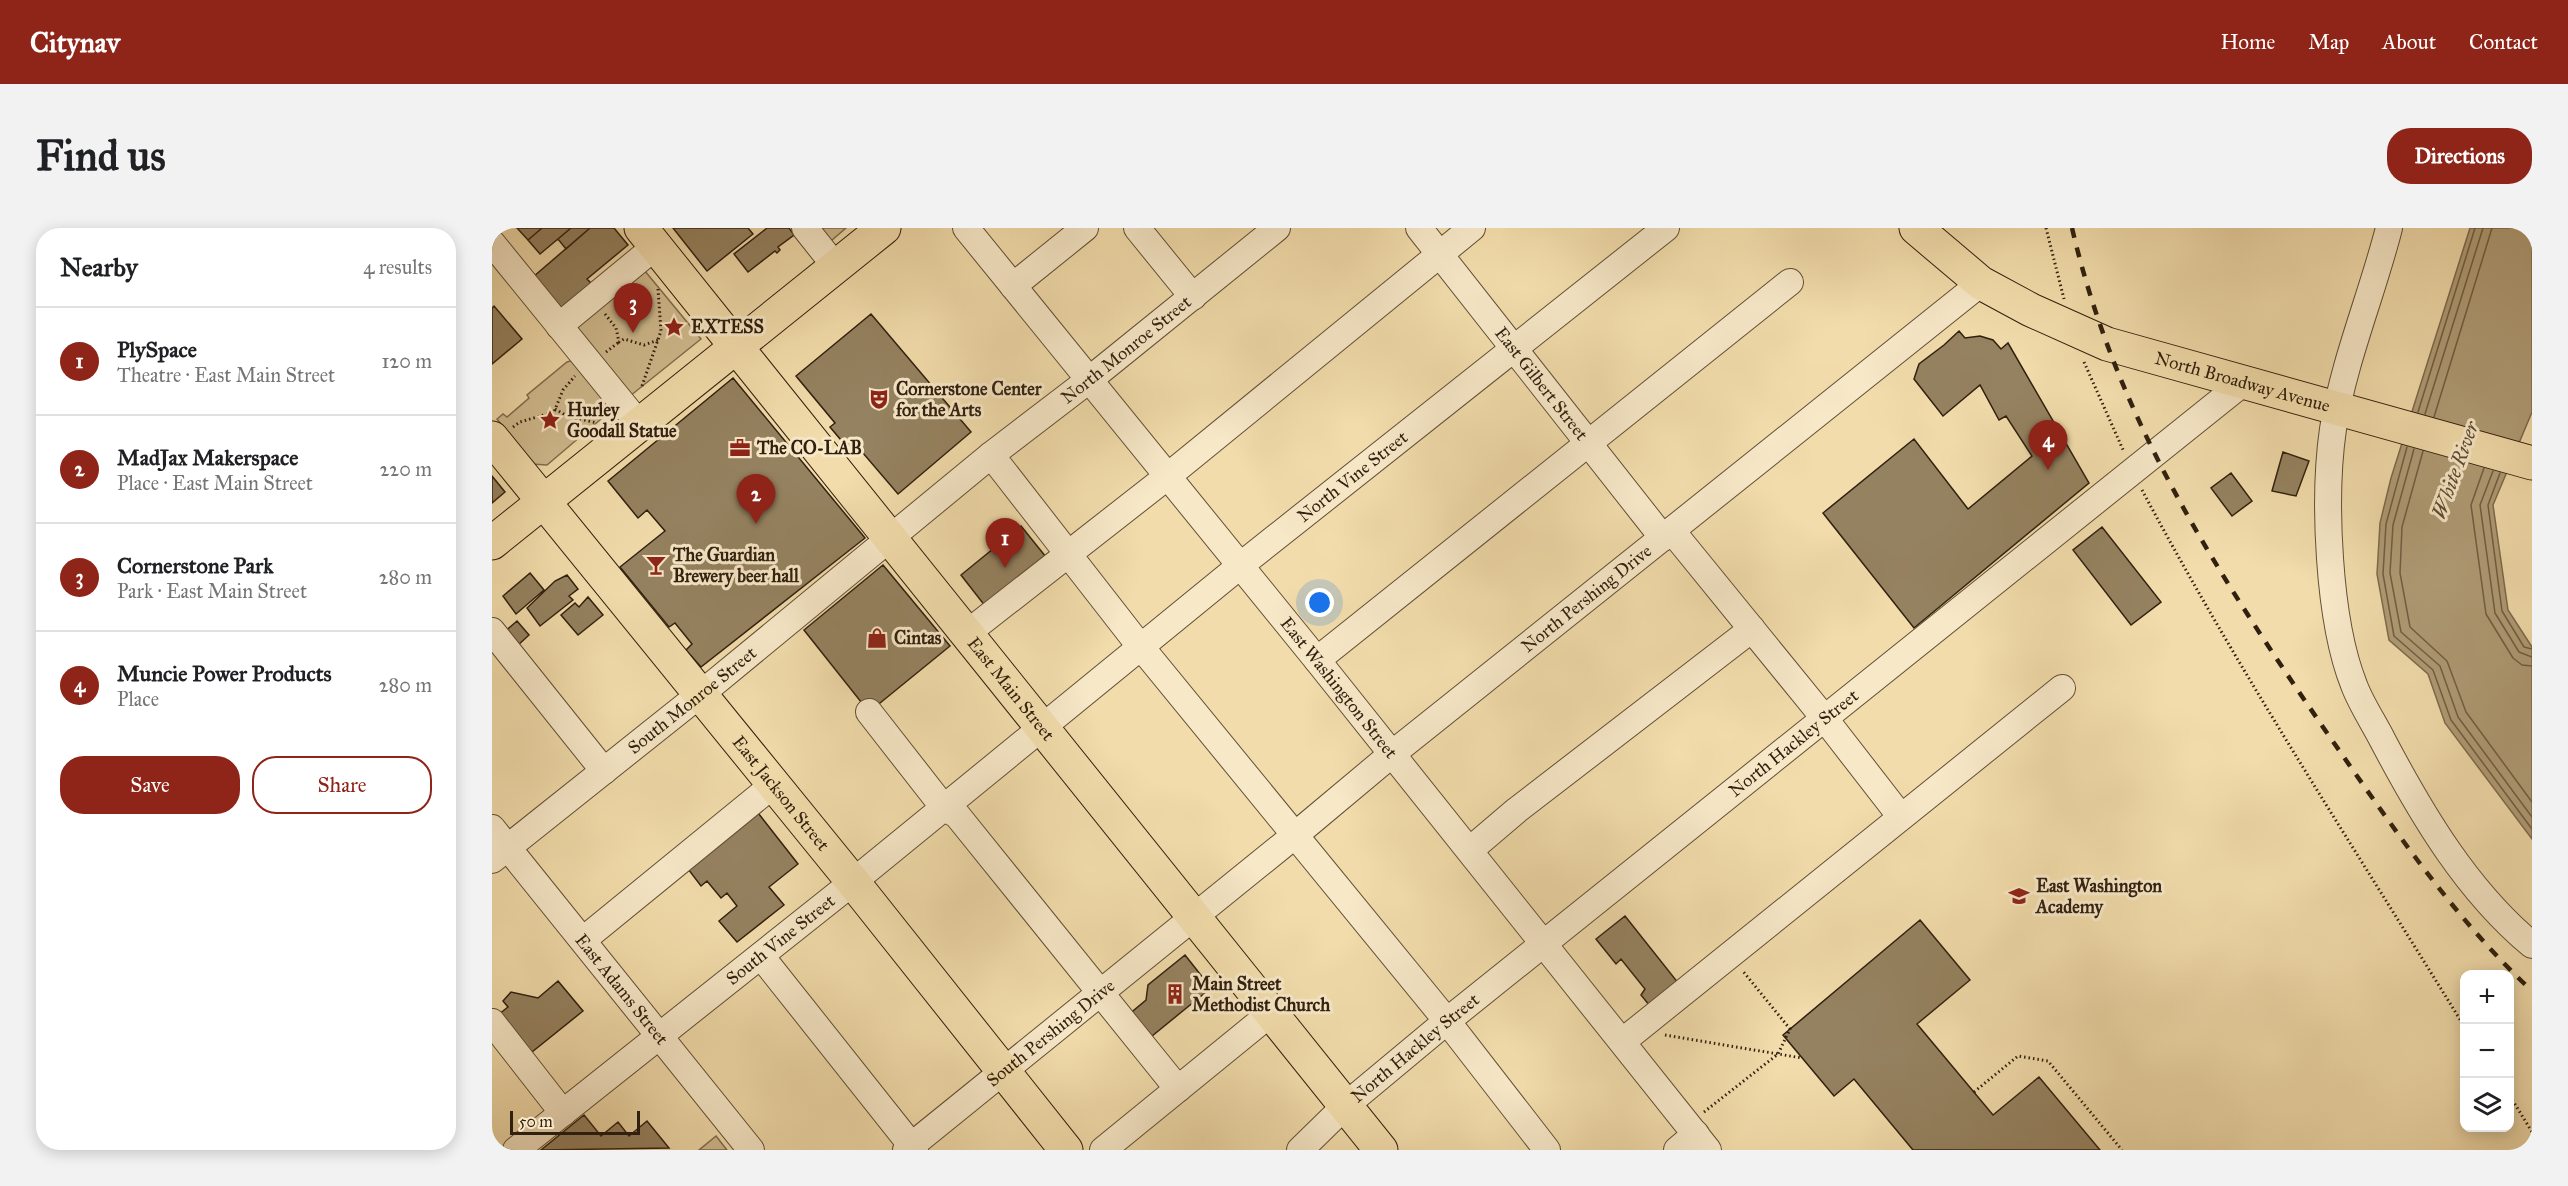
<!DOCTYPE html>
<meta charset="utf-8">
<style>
:root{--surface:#fff;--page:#f2f2f2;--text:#202124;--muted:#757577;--line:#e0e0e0;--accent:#8f2418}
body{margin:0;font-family:"IM FELL Great Primer",serif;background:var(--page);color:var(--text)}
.controls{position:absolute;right:18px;bottom:18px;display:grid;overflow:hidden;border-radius:12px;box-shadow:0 3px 15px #0003}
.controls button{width:54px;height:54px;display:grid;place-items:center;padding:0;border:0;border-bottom:2px solid var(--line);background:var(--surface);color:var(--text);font:30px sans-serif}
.scale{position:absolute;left:18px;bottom:15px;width:130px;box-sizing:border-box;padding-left:6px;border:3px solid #31200f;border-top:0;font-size:16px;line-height:21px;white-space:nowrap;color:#31200f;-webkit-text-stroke:4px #f7e8c8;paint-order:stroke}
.you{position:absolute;left:828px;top:375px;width:21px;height:21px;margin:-15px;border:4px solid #fff;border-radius:50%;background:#1a73e8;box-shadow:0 0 0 9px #1a73e833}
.badge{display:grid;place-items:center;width:39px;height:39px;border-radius:50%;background:var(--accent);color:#fff;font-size:20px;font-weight:700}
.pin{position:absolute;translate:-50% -50px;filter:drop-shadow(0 2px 3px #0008)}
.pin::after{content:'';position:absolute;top:32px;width:21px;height:18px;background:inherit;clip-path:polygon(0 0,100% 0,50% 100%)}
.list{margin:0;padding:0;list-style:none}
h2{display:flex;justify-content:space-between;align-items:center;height:78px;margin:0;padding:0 24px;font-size:26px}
h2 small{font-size:20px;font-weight:400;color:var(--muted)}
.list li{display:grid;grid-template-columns:39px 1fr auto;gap:18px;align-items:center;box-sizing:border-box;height:108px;padding:0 24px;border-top:2px solid var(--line)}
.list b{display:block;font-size:22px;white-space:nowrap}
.list p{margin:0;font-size:20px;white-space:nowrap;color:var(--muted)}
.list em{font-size:20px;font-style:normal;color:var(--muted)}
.actions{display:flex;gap:12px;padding:18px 24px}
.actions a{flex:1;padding:14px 0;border:2px solid var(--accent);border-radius:24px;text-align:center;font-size:21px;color:var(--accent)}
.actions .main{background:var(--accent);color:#fff}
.icon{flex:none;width:33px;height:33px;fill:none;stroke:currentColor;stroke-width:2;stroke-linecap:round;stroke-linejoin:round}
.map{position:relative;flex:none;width:2040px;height:922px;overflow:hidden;border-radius:24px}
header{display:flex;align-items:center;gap:36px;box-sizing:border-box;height:84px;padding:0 30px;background:var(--accent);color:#fff}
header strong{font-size:28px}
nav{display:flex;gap:33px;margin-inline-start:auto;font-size:21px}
.intro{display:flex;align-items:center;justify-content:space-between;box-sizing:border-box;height:144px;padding:0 36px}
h1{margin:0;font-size:42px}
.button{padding:15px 27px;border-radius:24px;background:var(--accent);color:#fff;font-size:21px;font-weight:700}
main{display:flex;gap:36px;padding:0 36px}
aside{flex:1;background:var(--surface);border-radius:24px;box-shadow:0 3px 15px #0003}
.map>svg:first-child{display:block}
</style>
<header>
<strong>Citynav</strong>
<nav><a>Home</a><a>Map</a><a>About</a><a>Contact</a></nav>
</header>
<div class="intro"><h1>Find us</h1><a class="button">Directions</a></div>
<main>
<aside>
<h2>Nearby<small>4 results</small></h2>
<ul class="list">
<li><span class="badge">1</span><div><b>PlySpace</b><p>Theatre · East Main Street</p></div><em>120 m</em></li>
<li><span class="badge">2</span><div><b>MadJax Makerspace</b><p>Place · East Main Street</p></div><em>220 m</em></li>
<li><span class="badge">3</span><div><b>Cornerstone Park</b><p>Park · East Main Street</p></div><em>280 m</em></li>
<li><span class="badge">4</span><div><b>Muncie Power Products</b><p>Place</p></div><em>280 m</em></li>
</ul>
<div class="actions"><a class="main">Save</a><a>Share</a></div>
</aside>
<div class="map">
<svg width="2040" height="922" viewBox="0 0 2040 922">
<rect width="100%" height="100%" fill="#f2dcab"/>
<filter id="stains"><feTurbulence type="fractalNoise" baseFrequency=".00333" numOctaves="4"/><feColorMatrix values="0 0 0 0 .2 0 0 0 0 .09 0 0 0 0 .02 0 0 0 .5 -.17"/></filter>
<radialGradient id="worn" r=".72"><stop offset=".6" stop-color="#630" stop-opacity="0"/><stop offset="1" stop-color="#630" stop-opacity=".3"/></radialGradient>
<path fill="#d1bc90" stroke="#816e50" stroke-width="1.5" d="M317,0H354L332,19Z
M148,37L209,111L133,172L73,99Z
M82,132L122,180L55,237L40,236L5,191L11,186L15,189L37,170L35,167L75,134Z
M224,908L235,922H207Z"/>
<path fill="#b09c76" stroke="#7d6a4d" stroke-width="1.5" d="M1978,0H2040V184L2001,277L2016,382L2040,419V611L1953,495L1936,446L1897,412L1885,346L1888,295L1899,250Z"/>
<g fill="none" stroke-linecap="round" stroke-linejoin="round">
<path stroke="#705e42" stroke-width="1.5" d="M1926,184L1983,0
M1933,186L1991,0
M1942,189L2000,0
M1915,219L1894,296L1891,346L1902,408L1941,442L1959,492L2040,601
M1922,221L1901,297L1898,345L1909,404L1948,438L1966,489L2040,589
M1931,223L1910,299L1908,345L1918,399L1955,433L1974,484L2040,574
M1992,240L1979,277L1994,386L2021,430L2030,437L2040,438
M2001,243L1988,277L2003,385L2027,424L2040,429
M2008,245L1996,277L2010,383L2032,419L2040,421"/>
</g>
<path fill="#958260" stroke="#31200f" stroke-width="1.5" d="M25,0H50L36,12Z
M50,0H79L48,26L36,12Z
M79,0H98L74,21L66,11Z
M98,0H122L136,17L95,51L99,55L97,66L65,92L34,55Z
M181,0H256L261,6L215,43Z
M275,0H297L302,7L286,19L288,22L285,25L283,23L256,44L242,26Z
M2,78L30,111L0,136V80Z
M379,86L479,204L406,266L365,218L359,224L338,199L343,195L304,148Z
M1467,103L1473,110L1488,108L1501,112L1509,121L1516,115L1597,255L1422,400L1331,285L1422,211L1476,281L1540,228L1514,188L1507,192L1488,157L1451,188L1422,151L1427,136L1452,117Z
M241,150L373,310L209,439L194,422L200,416L183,395L177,399L128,339L173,303L155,282L146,290L116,253Z
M1791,224L1817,233L1804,268L1780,263Z
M1739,245L1760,273L1740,288L1719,260Z
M0,248L13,264L0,275Z
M529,298L558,334L497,383L469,347Z
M1610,299L1669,374L1639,397L1581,322Z
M391,337L458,418L377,484L312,402Z
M38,345L52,362L24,386L11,368Z
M75,347L86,361L77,368L81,372L48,398L35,380L63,353Z
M96,369L111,387L86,407L69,387L83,375L87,379Z
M25,393L37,407L24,419L11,405Z
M263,581L306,636L277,659L292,677L245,714L227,693L245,678L235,665L229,670L215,653L209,658L193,637Z
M1133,688L1191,761L1162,783L1149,767L1153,761L1129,731L1124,736L1104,711Z
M1428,692L1478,752L1425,796L1501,887L1547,849L1608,922H1421L1362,851L1342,868L1291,807Z
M693,727L719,760L660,808L650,809L639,797L641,783L654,772L656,757Z
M66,753L91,783L35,828L2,790L16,779L11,773L19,764L46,770Z
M92,887L109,908L126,894L137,908L155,893L177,920L49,922Z"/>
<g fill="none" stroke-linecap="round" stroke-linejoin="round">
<g stroke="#614f36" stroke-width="28">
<g id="minor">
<path d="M313,0L344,39"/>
<path id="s1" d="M474,0L825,432L1216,922"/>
<path d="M645,0L701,69"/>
<path id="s2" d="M927,0L1171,310"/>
<path d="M1897,0C1880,67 1852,132 1841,201C1831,270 1836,392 1862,457C1869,476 1882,495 1891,513C1930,587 1975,663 2040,717"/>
<path d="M0,15L148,197"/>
<path d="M521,58L593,0"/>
<path d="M67,98L164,18"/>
<path d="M499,227L640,408L955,793L1055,922"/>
<path d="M1180,303L1333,491L1409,589"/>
<path d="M0,403L112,543"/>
<path d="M474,406L676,248L980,0"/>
<path d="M825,432L1298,54"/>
<path d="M377,484L452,580L465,587L686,861"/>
<path id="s3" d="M0,600L259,922"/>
<path d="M978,622L1025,582L1260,401"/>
<path id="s4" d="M0,632L221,456L499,227L597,152L785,0"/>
<path d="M91,712L281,557"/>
<path d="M269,728L423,922"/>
<path d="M0,794L71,885"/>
<path d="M1131,813L1570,460"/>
<path id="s5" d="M24,922L351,662L749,337L1174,0"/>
<path id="s6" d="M414,922L802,608L900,526L1489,55"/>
<path d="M611,922L779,785"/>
<path id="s7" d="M808,922L853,878L955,793L1752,154"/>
<path d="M1185,922L1204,906"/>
</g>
</g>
<g stroke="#31200f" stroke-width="35">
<g id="major">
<path id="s8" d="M149,0L889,922"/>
<path id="s9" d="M1424,0L1489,55L1539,82L1615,116L2040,235"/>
<path id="s10" d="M0,210L361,654L574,922"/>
<path d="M0,315L392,0"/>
</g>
</g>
<path stroke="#31200f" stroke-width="3" stroke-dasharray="1.5 3" stroke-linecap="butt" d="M1554,0L1572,71
M113,86L124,100L127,114L132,111L152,117L166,112
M114,124L127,114
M1592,134L1632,224
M150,158L169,103L166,61
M63,181L75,188L105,195
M21,199L28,194L62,184L71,162L83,148
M1650,262C1748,446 1863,621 1972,798
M1173,807L1310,830
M1482,864L1526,828L1556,833L1630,922
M2018,868L2040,904
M1212,884L1286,826L1298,801L1250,742"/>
<use href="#minor" stroke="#f7e8c8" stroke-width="26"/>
<use href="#major" stroke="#f2dcab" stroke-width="33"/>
<path stroke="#31200f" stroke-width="4.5" stroke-dasharray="10 10" stroke-linecap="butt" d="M1580,0C1626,197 1729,351 1842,515C1902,601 1963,691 2040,763"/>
</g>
<defs>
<g id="sight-bare" transform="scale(1.62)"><path d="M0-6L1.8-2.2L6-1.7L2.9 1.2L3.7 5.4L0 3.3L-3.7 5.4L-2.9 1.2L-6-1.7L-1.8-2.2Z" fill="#8f2418" stroke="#f7e8c8" stroke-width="2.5" paint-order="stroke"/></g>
<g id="theatre-bare" transform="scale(1.62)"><path d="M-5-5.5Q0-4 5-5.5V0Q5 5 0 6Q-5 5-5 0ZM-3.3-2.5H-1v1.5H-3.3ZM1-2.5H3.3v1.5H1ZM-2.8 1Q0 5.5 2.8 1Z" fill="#8f2418" stroke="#f7e8c8" stroke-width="2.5" paint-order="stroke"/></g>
<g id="office-bare" transform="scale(1.62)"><path d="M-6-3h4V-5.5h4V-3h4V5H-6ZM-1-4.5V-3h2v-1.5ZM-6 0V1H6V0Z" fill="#8f2418" stroke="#f7e8c8" stroke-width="2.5" paint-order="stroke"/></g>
<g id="bar-bare" transform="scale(1.62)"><path d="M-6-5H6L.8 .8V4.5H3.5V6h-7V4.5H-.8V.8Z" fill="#8f2418" stroke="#f7e8c8" stroke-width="2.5" paint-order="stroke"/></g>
<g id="shop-bare" transform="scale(1.62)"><path d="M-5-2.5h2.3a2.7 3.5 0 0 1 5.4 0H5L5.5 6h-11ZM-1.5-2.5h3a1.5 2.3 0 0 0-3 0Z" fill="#8f2418" stroke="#f7e8c8" stroke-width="2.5" paint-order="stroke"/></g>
<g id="school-bare" transform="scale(1.62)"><path d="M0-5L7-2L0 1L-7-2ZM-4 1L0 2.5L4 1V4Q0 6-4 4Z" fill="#8f2418" stroke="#f7e8c8" stroke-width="2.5" paint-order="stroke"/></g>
<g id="building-bare" transform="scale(1.62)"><path d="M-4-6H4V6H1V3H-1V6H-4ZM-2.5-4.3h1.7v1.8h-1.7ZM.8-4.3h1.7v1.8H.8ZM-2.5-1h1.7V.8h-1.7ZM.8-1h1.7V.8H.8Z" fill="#8f2418" stroke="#f7e8c8" stroke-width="2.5" paint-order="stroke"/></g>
</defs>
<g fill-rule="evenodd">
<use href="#sight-bare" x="182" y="99"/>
<use href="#theatre-bare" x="387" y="171"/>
<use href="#sight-bare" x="58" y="192"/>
<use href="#office-bare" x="248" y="220"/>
<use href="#bar-bare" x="164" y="337"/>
<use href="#shop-bare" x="385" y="410"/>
<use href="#school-bare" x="1527" y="668"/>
<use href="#building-bare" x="683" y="766"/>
</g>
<g text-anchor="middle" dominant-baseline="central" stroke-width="6" stroke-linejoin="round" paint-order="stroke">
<g font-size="18" font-weight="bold" fill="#31200f" stroke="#f7e8c8" text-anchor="start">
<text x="199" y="99">EXTESS</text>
<text x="404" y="161">Cornerstone Center<tspan x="404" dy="21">for the Arts</tspan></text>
<text x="75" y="182">Hurley<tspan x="75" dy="21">Goodall Statue</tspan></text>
<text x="265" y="220">The CO-LAB</text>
<text x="181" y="327">The Guardian<tspan x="181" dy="21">Brewery beer hall</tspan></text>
<text x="402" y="410">Cintas</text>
<text x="1544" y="658">East Washington<tspan x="1544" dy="21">Academy</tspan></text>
<text x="700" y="756">Main Street<tspan x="700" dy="21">Methodist Church</tspan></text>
</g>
<g font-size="18" fill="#31200f" stroke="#f7e8c8">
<text stroke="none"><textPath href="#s4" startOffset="814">North Monroe Street</textPath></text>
<text stroke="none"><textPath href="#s9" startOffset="366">North Broadway Avenue</textPath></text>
<text stroke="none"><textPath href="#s2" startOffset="198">East Gilbert Street</textPath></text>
<text stroke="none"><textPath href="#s5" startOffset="1074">North Vine Street</textPath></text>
<text stroke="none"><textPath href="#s6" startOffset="876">North Pershing Drive</textPath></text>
<text stroke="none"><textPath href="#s1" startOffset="592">East Washington Street</textPath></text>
<text stroke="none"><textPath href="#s8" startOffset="591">East Main Street</textPath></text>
<text stroke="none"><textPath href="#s4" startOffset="256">South Monroe Street</textPath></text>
<text stroke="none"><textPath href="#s7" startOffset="640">North Hackley Street</textPath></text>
<text stroke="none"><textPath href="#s10" startOffset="458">East Jackson Street</textPath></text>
<text stroke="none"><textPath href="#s5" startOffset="338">South Vine Street</textPath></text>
<text stroke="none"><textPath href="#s3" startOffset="207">East Adams Street</textPath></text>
<text stroke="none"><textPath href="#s6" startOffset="186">South Pershing Drive</textPath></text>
<text stroke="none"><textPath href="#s7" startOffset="154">North Hackley Street</textPath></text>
</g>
<g font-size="20" font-style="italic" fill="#5d4b33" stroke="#f7e8c8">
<text transform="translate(1963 242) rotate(-70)">White River</text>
</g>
</g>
<rect width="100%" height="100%" filter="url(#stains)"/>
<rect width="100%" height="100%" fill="url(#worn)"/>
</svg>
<div class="controls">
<button>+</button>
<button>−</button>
<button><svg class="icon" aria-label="layers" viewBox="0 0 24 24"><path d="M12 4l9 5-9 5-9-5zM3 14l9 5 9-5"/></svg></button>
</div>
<div class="scale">50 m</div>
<div class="you"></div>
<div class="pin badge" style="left:513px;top:340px">1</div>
<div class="pin badge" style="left:264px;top:296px">2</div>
<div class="pin badge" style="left:141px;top:105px">3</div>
<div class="pin badge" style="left:1556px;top:242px">4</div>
</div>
</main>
